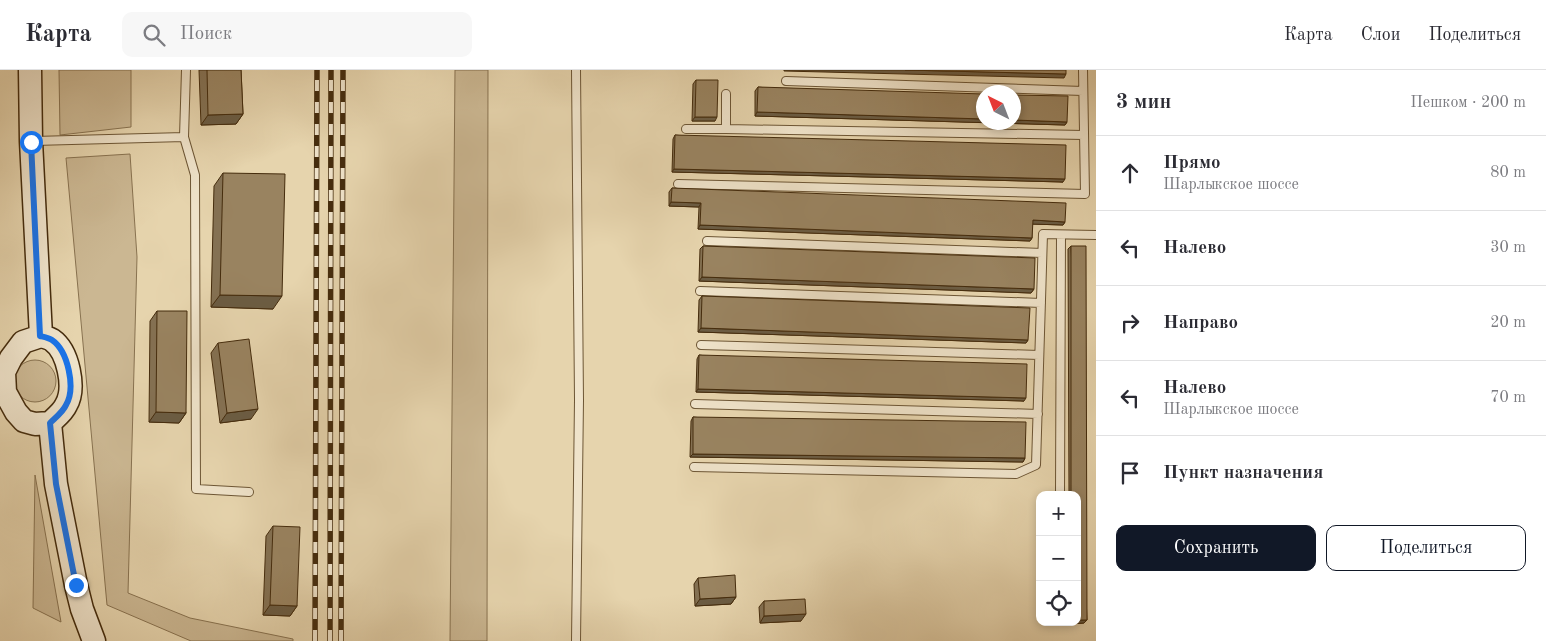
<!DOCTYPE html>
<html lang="ru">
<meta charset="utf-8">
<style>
:root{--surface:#fff;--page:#f7f7f7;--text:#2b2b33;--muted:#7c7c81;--line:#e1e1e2;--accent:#111827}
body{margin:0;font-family:"Old Standard TT",serif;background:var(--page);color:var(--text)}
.controls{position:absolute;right:15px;bottom:15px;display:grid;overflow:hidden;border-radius:10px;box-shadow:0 2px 8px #0003}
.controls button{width:45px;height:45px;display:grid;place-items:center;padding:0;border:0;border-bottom:1px solid var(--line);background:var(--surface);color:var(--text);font:25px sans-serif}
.compass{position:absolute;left:976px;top:15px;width:45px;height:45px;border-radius:50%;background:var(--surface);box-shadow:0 2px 8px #0003;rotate:318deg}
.stop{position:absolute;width:15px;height:15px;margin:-11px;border:4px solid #1a73e8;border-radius:50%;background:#fff}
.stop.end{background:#1a73e8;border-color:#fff;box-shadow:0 1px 5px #0008}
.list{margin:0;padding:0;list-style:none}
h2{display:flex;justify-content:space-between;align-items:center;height:65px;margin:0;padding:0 20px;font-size:21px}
h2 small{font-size:16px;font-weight:400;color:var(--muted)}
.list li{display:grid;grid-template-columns:32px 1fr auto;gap:15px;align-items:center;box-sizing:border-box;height:75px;padding:0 20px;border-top:1px solid var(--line)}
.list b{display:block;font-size:19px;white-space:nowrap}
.list p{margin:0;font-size:16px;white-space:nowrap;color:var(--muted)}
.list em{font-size:16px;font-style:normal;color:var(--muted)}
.actions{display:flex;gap:10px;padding:15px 20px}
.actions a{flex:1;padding:11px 0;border:1px solid var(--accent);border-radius:10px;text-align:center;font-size:18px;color:var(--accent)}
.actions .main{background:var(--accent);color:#fff}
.icon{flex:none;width:28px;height:28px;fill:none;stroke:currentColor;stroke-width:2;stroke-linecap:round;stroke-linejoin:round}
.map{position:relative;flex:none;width:1096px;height:571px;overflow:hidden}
header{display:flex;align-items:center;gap:30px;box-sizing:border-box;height:70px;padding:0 25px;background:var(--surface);border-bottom:1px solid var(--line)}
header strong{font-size:24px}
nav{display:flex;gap:28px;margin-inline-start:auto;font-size:18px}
.search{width:350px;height:45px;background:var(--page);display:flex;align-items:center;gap:12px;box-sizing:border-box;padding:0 18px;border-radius:10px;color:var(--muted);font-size:19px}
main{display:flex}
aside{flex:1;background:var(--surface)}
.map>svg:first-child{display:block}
</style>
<header>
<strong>Карта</strong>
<div class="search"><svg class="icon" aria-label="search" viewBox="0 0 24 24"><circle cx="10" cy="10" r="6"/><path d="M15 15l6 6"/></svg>Поиск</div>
<nav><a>Карта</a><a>Слои</a><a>Поделиться</a></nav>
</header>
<main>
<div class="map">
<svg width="1096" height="571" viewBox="0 0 1096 571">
<rect width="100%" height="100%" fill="#e6d4ad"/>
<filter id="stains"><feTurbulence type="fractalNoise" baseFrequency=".004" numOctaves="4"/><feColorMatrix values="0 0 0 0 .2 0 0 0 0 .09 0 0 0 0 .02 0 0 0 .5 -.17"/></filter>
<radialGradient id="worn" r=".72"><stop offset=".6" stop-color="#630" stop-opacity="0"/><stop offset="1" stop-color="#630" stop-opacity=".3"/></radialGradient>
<path fill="#cbb792" stroke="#887250" d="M59,0H131V57L60,65Z
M455,0H488L487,571H450Z
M130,84L137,187L128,523L190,548L293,569V571H191L107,535L66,88Z
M14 311a21 21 0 1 1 42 0a21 21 0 1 1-42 0Z
M35,405L61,552L33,538Z"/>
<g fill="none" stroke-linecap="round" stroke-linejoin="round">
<g stroke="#6d5635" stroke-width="10">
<path id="lane" d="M186,0L184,67L195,105L196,419L249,422
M786,11L1083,21
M726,24V59L1084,65
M686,59H726
M34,71L184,67
M678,114L1085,124L1083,0
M707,171L1042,183
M700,221L1041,233
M701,275L1039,285
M695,334L1038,344
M694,397L1016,404L1036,395L1043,164L1096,165
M1060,425L1061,165
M576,571L579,330L576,0"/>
</g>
<g stroke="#452c0d" stroke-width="25">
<path id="secondary" d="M30,0L31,71L41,266
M41,266C44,267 49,268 52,270C68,281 76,318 66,335C63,342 55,348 50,353L35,354L24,351L16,342L5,322L4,302L11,288L23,272Z
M50,353L56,414L76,515L82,539L94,571"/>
</g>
<use href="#lane" stroke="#efe3ca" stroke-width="8"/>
<use href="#secondary" stroke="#efe3ca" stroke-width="22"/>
<g stroke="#452c0d" stroke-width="5.5">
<path id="rail" d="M315,571L317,0
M330,571L331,0
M341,571L343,0"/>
</g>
<use href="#rail" stroke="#efe3ca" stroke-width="4" stroke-dasharray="11" stroke-linecap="butt"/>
</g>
<path fill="#847153" stroke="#452c0d" d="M199,0H241L243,44L236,54L201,55Z
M696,10L715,51H692L693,14Z
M758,17L1067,52L1065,55L755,46V21Z
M675,65L1063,112L672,102L673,69Z
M223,103L273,239L211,237L214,116Z
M672,118L1065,152L1063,155L1032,154V168L1030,171L698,159L699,137L669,136V122Z
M703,176L1034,219L1031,223L699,211L700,179Z
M1071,176L1087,550L1084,553L1069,554V552H1077V425H1069L1068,179Z
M702,226L1028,270L1026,273L698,262L699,230Z
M157,241L186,343L179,353L149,352L150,251Z
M218,273L251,349L220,353L211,283Z
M699,285L1024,331L696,322L697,289Z
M693,347L1025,388L1023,392L690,387L691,351Z
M273,456L297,536L290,546L263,545L266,466Z
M698,508L736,527L731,534L695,536L694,514Z
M764,531L801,551L760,553L759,537Z"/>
<path fill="#6b5c43" stroke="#452c0d" d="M784,0H905L1066,4L1064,8L784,1Z
M757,42L984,49V52H1014V50L1067,52L1065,55L755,46Z
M243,44L236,54L201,55L208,45Z
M695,47H717L715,51H692Z
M674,99L1065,109L1063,112L672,102Z
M671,132L701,133L699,137L669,136Z
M1033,150L1065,152L1063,155L1030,154Z
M700,155L1032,168L1030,171L698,159Z
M702,207L1034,219L1031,223L699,211Z
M220,225L282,226L273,239L211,237Z
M701,258L1028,270L1026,273L698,262Z
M698,319L1026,328L1024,331L696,322Z
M258,339L251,349L220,353L227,343Z
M156,342L186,343L179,353L149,352Z
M693,384L1025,388L1023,392L690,387Z
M736,527L731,534L695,536L700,529Z
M270,535L297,536L290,546L263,545Z
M806,544L801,551L760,553L764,546Z
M1077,550H1087L1084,553L1069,554L1070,552H1077Z"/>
<path fill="#998360" stroke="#452c0d" d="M207,0H241L243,44L208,45Z
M905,0H1066V4Z
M696,10H718L717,47H695Z
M758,17L984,24V49L757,42Z
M1014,25L1068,26L1067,52L1014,50Z
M675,65L1066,75L1065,109L674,99Z
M223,103L285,104L282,226L220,225Z
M672,118L1066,133L1065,152L1033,150L1032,168L700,155L701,133L671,132Z
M703,176L1035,188L1034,219L702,207Z
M1071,176H1086L1087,550H1077V425H1071Z
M702,226L1030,238L1028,270L701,258Z
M157,241H187L186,343L156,342Z
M249,269L258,339L227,343L218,273Z
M699,285L1027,294L1026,328L698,319Z
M693,347L1026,352L1025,388L693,384Z
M273,456L300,457L297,536L270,535Z
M735,505L736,527L700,529L698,508Z
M805,529L806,544L764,546V531Z"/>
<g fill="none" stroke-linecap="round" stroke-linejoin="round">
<path stroke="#1a73e8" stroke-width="6" d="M31,72L40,266C44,267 49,268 52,270C68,281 76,318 66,335C63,342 55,348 50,353L56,414L76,515"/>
</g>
<rect width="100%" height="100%" filter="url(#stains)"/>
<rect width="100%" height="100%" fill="url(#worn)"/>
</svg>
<div class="controls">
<button>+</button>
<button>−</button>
<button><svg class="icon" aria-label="locate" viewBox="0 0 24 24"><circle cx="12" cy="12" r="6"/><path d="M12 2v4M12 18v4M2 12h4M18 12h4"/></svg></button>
</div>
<svg class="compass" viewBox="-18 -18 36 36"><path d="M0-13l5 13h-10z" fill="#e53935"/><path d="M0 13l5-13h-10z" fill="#7c7c81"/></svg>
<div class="stop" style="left:31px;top:72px"></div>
<div class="stop end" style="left:76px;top:515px"></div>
</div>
<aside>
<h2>3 мин<small>Пешком · 200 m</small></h2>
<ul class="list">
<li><svg class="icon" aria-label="ahead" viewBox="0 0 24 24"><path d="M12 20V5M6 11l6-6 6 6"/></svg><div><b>Прямо</b><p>Шарлыкское шоссе</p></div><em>80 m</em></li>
<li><svg class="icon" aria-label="left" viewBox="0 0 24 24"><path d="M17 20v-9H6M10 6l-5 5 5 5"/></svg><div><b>Налево</b></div><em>30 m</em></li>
<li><svg class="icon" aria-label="right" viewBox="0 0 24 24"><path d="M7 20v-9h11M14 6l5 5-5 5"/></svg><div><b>Направо</b></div><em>20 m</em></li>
<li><svg class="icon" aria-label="left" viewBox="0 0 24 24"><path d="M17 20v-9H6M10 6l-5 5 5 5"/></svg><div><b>Налево</b><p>Шарлыкское шоссе</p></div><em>70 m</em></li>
<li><svg class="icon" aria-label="arrive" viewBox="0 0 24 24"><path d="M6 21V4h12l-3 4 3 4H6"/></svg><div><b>Пункт назначения</b></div></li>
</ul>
<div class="actions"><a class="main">Сохранить</a><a>Поделиться</a></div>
</aside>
</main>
